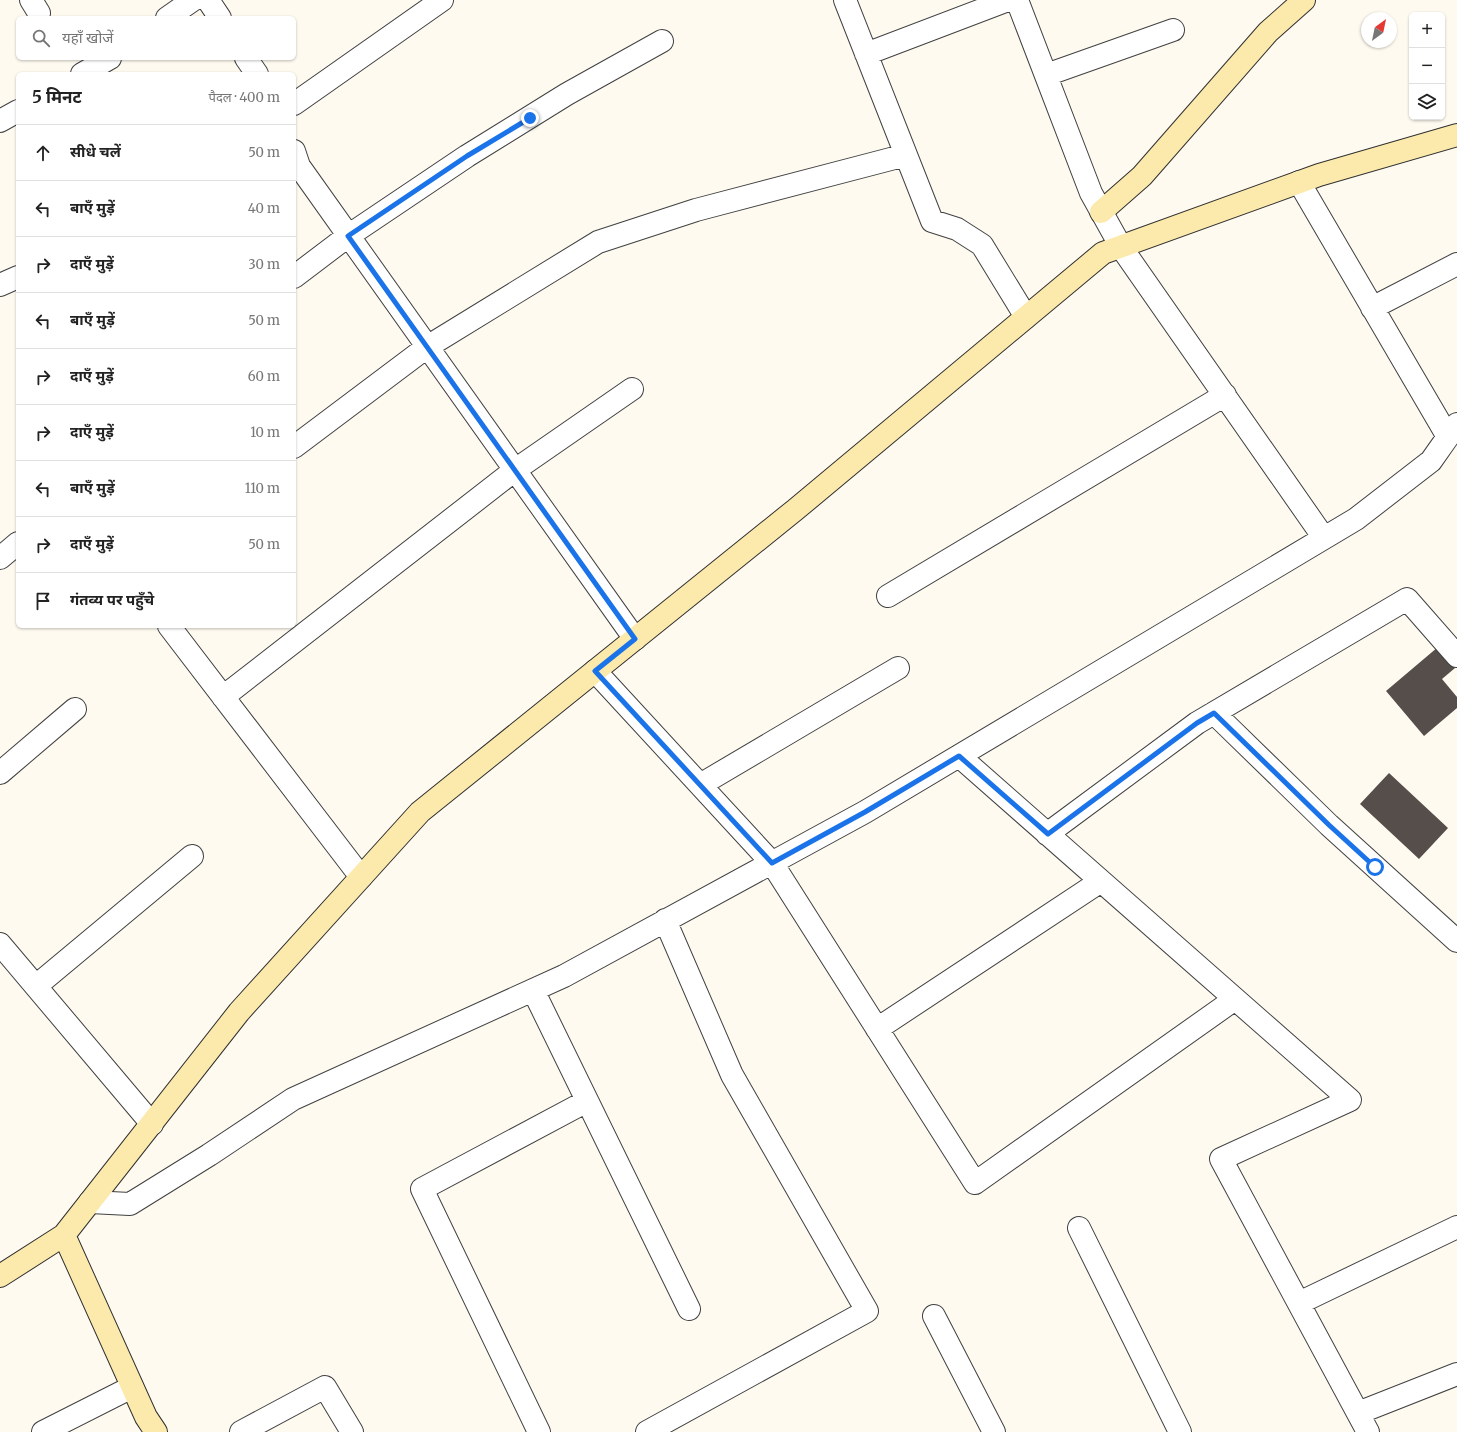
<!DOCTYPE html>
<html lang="hi">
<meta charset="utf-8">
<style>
:root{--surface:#fff;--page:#f6f6f6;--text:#222;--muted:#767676;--line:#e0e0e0}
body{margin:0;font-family:Merriweather,"Noto Sans Devanagari",serif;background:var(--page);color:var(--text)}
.controls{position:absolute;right:12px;top:12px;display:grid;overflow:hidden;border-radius:6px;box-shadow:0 1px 3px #0004}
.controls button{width:36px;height:36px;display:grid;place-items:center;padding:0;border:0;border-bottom:1px solid var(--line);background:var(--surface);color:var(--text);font:20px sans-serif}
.compass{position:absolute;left:1361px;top:12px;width:36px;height:36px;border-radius:50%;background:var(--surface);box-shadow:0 1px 3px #0004;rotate:33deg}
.stop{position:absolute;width:12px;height:12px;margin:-9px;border:3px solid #1a73e8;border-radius:50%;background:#fff}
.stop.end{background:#1a73e8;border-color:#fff;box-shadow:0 1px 4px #0008}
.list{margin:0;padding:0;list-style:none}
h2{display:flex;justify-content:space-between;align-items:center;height:52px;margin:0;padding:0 16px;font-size:17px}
h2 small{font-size:13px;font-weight:400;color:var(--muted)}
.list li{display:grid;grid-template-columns:26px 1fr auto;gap:12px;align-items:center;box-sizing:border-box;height:56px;padding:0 16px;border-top:1px solid var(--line)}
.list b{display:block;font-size:15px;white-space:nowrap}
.list em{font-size:13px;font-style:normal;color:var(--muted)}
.icon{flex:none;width:22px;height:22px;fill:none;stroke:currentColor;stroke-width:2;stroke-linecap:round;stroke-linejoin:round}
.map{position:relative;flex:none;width:1457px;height:1432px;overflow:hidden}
.search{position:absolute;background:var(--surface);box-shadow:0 1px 3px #0004;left:16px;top:16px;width:280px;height:44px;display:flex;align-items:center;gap:10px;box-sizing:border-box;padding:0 14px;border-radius:6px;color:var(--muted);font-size:15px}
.panel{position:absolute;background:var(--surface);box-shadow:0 1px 3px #0004;left:16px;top:72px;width:280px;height:556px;border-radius:6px}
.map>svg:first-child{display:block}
</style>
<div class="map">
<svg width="1457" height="1432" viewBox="0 0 1457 1432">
<rect width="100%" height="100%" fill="#fefaf0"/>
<path fill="#564e4b" d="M1438,647L1455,668L1442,679L1457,697V708L1424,736L1386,691Z
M1389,773L1448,828L1419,859L1360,804Z"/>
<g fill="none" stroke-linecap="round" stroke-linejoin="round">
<g stroke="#414141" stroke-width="24">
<path id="street" d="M31,0L39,13
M208,0L220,18
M845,0L932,221L957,229L982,245L1026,317
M1017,0L1091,193L1121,247L1324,538
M167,18L193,0
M866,54L1008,0
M246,58L257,74
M82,74L110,58
M1046,75L1173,30
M294,104L442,0
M0,121L18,111
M294,151L299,166L635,639
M1299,182L1448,437
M294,277L348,236L467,156L567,94L662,41
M0,285L18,277
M1372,308L1457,264
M294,447L427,347L598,242L696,210L906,155
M0,558L18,543
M888,596L1225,395
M169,626L361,877
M595,671L772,863L975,1183L1235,999
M223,697L515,470L632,389
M1214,713L1329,825L1457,941
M959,756L1350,1100L1221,1159L1368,1432
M0,773L75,709
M700,785L898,668
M1047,834L1197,723L1407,599L1457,656
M0,944L152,1124
M36,986L192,856
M533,990L689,1309
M877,1029L1101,881
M90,1202L130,1204L209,1155L293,1099L564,976L865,812L1356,519L1431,461L1457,424
M1079,1228L1180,1432
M1299,1303L1457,1227
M934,1316L994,1432
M1358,1413L1457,1374
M43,1432L132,1387
M241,1432L325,1387L352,1432
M539,1432L422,1189L587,1101
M647,1432L867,1311L732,1075L665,920"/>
</g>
<g stroke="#303030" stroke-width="24">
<path id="secondary" d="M1101,212L1142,176L1268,32L1304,0
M64,1235L146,1417L156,1432
M0,1276L64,1235L239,1012L420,812L795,510L1103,253L1319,175L1457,135"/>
</g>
<use href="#street" stroke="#fff" stroke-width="22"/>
<use href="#secondary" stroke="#fceaad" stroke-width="22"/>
</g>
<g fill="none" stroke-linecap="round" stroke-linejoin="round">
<path stroke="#1a73e8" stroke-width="5" d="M530,118L467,156L348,236L635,639L595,671L772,863L865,812L959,756L1048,834L1197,723L1214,713L1329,825L1375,867"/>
</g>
</svg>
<div class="controls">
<button>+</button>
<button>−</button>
<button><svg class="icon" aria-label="layers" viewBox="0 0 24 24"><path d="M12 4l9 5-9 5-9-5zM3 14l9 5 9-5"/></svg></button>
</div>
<svg class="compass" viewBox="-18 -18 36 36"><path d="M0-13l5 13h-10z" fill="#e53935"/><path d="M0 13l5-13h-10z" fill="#767676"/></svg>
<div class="stop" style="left:1375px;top:867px"></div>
<div class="stop end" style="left:530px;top:118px"></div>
<div class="search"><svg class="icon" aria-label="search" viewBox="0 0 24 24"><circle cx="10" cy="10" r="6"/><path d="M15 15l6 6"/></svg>यहाँ खोजें</div>
<section class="panel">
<h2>5 मिनट<small>पैदल · 400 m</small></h2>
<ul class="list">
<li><svg class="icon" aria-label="ahead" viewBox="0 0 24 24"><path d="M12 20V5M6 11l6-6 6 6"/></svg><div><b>सीधे चलें</b></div><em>50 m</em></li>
<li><svg class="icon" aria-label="left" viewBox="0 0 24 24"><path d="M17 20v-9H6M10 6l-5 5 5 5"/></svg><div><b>बाएँ मुड़ें</b></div><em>40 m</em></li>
<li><svg class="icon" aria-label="right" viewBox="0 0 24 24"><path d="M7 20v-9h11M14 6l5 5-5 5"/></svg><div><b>दाएँ मुड़ें</b></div><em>30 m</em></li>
<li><svg class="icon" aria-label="left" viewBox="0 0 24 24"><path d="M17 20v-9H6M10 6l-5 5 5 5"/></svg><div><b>बाएँ मुड़ें</b></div><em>50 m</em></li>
<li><svg class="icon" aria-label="right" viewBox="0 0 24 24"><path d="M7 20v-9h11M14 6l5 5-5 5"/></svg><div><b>दाएँ मुड़ें</b></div><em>60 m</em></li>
<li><svg class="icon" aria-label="right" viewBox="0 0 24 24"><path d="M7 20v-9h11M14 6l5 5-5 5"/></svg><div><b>दाएँ मुड़ें</b></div><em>10 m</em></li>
<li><svg class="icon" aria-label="left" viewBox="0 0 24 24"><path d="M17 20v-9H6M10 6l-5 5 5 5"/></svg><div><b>बाएँ मुड़ें</b></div><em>110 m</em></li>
<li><svg class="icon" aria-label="right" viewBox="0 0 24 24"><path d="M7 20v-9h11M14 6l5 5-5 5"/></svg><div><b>दाएँ मुड़ें</b></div><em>50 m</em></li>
<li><svg class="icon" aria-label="arrive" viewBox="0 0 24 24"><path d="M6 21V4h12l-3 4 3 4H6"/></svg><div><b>गंतव्य पर पहुँचे</b></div></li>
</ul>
</section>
</div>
